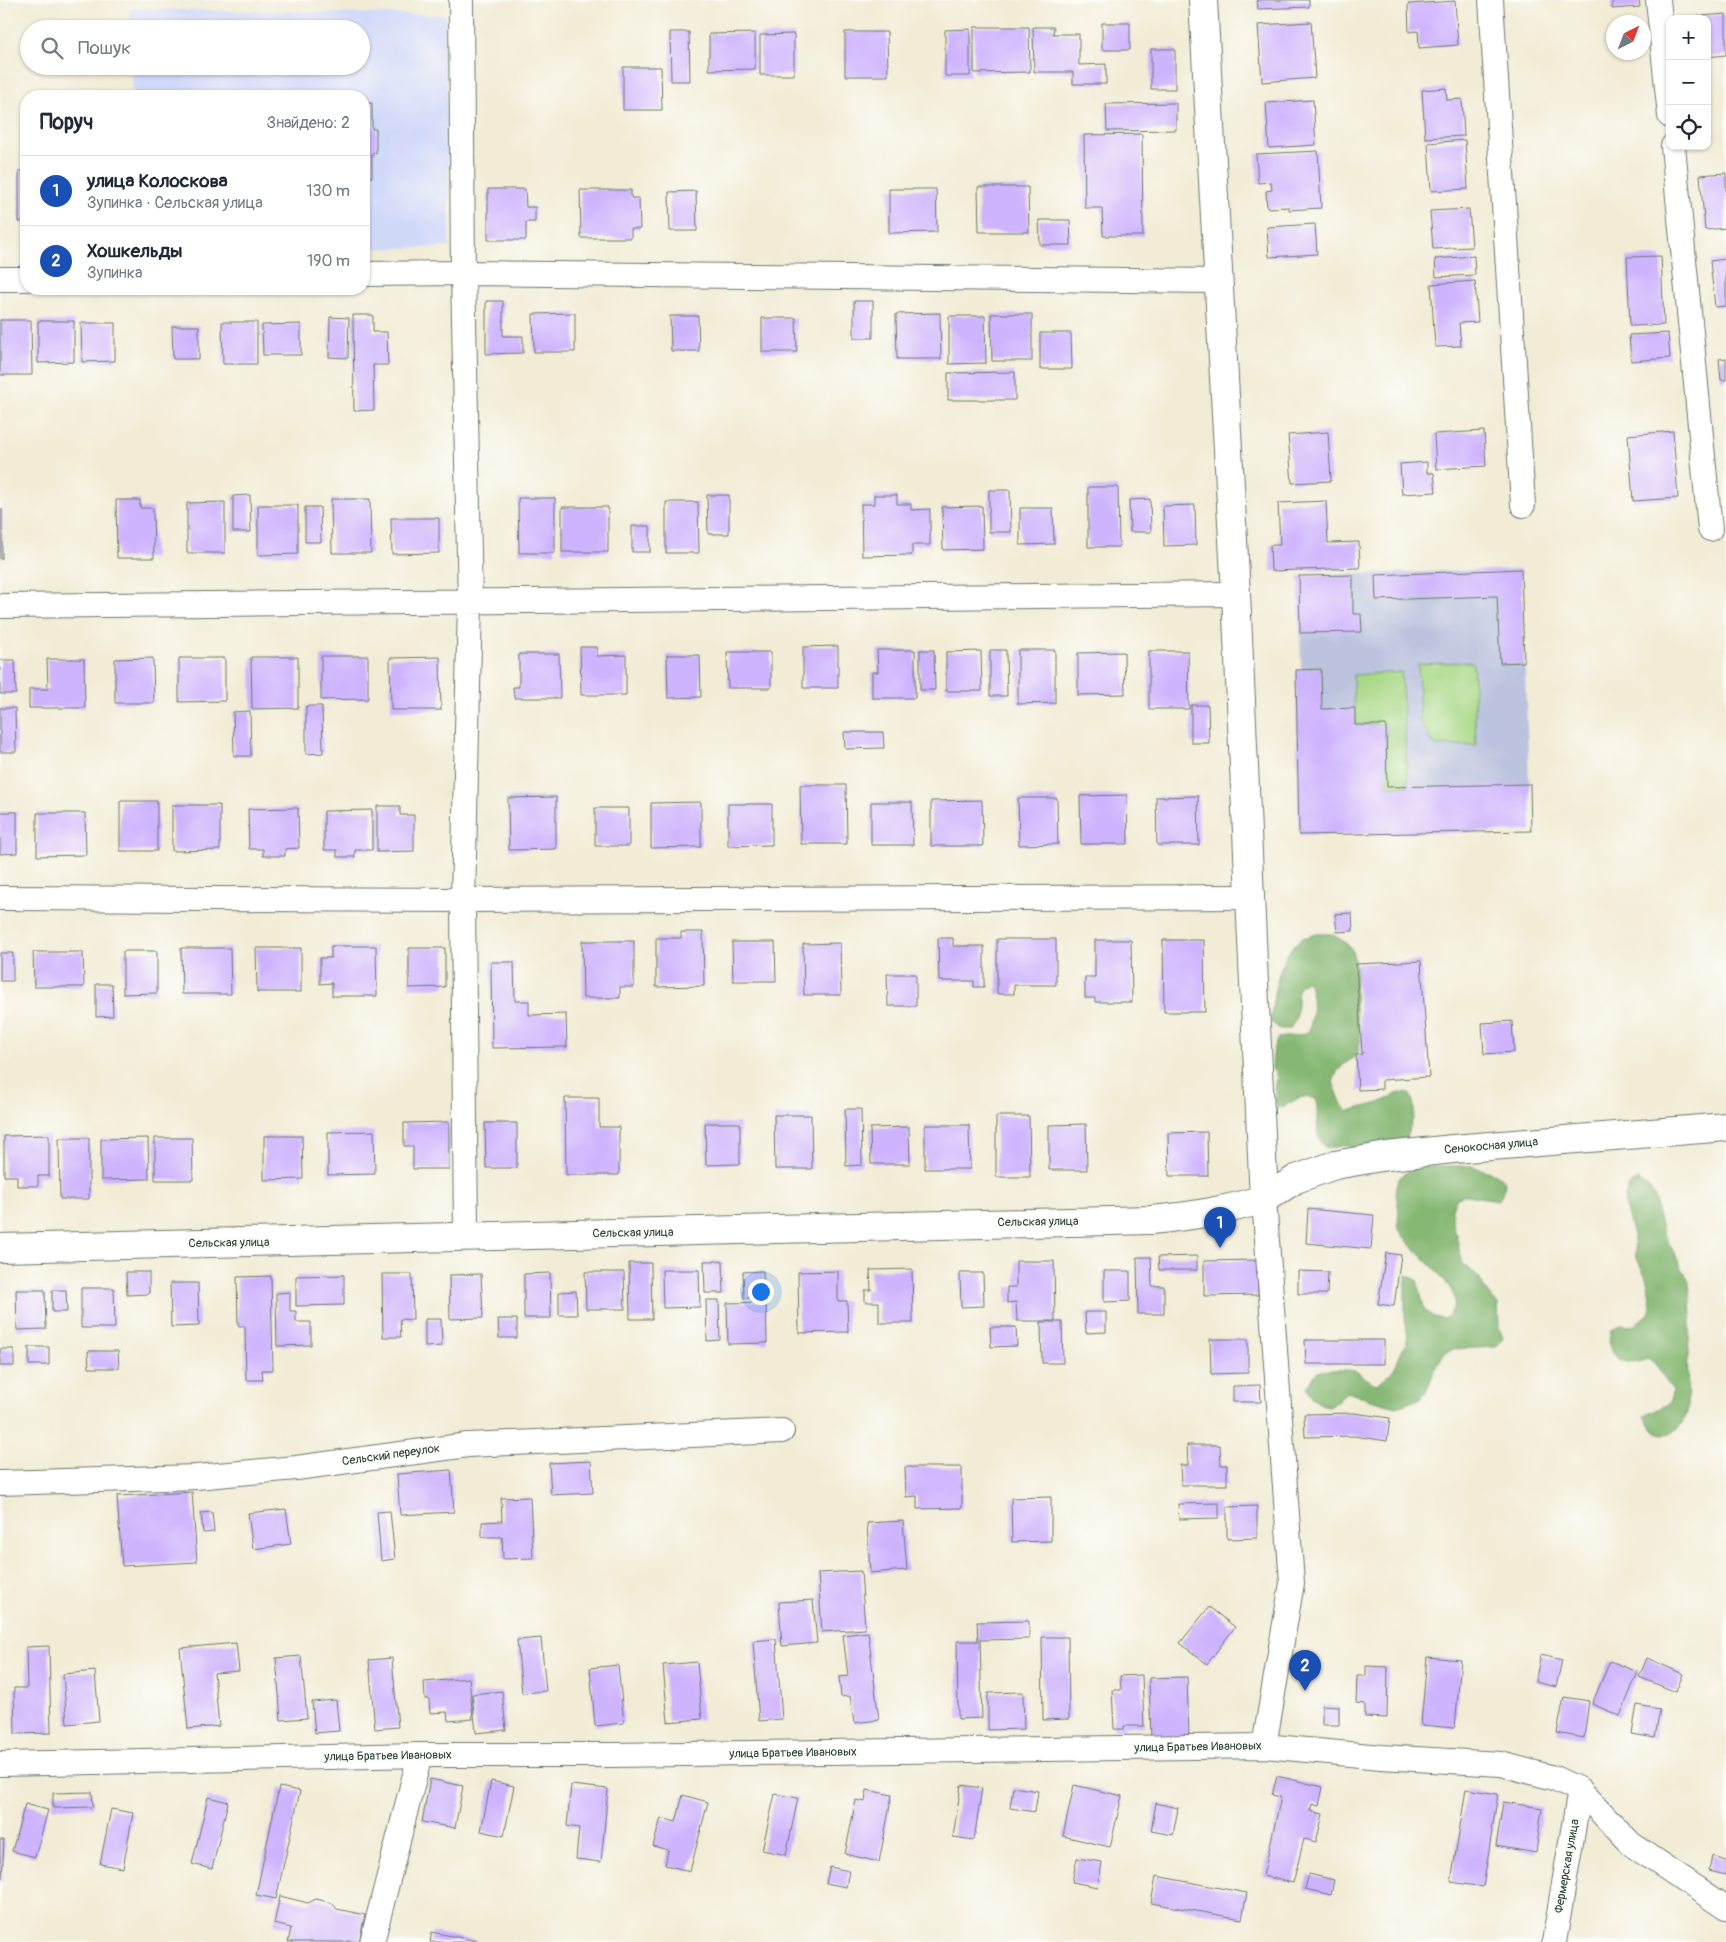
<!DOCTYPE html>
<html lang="uk">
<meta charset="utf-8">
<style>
:root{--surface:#fff;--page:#f6f6f7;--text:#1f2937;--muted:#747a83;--line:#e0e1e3;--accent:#db2777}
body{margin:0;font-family:Pangolin,sans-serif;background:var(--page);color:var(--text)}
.controls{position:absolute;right:15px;top:15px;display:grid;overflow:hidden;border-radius:10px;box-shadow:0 1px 4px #0004}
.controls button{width:45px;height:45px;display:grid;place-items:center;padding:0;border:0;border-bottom:1px solid var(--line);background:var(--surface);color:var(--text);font:25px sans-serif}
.compass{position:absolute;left:1606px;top:15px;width:45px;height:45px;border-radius:50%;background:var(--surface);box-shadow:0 1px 4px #0004;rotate:42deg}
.you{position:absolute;left:760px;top:1291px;width:18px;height:18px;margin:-12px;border:4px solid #fff;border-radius:50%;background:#1a73e8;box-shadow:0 0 0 8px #1a73e833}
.badge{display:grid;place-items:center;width:32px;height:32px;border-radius:50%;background:var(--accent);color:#fff;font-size:16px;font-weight:700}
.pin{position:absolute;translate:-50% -41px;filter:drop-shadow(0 1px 2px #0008)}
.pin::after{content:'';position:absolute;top:26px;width:18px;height:15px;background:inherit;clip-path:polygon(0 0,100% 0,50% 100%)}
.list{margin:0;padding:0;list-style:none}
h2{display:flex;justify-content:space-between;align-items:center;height:65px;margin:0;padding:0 20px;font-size:21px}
h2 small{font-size:16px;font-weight:400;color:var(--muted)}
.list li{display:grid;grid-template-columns:32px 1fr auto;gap:15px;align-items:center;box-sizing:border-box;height:70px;padding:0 20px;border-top:1px solid var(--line)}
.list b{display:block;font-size:19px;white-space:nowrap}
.list p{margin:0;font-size:16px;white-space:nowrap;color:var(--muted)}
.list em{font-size:16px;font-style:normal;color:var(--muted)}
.icon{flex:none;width:28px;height:28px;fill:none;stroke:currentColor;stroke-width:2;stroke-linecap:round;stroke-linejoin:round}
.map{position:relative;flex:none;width:1726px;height:1942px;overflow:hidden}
.search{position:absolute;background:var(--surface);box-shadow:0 1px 4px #0004;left:20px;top:20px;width:350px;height:55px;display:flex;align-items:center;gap:12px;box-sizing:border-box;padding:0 18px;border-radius:28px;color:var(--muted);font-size:19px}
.panel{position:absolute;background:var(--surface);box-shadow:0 1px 4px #0004;left:20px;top:90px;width:350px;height:205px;border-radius:20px}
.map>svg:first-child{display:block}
</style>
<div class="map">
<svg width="1726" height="1942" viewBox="0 0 1726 1942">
<rect width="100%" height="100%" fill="#fdfcf7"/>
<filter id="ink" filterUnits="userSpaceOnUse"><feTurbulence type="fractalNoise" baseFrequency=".02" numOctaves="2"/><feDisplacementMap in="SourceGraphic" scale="10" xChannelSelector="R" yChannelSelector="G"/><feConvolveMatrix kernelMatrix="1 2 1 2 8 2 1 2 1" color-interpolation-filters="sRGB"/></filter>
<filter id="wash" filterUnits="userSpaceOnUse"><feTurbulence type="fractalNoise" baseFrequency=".0096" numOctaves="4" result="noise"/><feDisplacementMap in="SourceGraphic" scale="20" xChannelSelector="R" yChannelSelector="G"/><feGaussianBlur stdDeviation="1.12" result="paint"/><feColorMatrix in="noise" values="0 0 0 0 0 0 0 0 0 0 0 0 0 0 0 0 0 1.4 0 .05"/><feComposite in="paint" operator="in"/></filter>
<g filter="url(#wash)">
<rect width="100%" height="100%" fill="#f2ecd6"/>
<path fill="#d1d9f9" d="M130,9L445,15L450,247L364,249V96H133L132,66H361V29H131Z"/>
<path fill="#bbc3de" d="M1521,569L1531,831L1299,835L1296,670L1301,669L1299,576Z"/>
<path fill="#a8d886" stroke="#648a5d" d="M1473,662L1476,745L1435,746L1420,722L1418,664Z
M1401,672L1408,786L1387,787L1386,725H1355L1353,675Z"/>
<path fill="#86b873" stroke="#527a54" d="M1316,934H1331L1345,942L1353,951L1356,973L1355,1006L1360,1038L1359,1050L1353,1058L1344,1064L1337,1072L1333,1082L1341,1103L1348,1111L1379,1103L1399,1093L1410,1094C1421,1118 1407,1124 1404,1147L1384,1148L1375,1143L1366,1149L1355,1151L1347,1145L1336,1147H1325C1310,1130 1323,1117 1316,1099C1297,1092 1295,1104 1278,1108L1274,1098L1277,1077L1272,1068L1274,1047L1278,1038C1290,1036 1299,1037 1309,1031C1313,1015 1315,994 1307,980L1298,987L1296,1019L1290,1029H1280L1271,1022C1273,996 1278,955 1301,939C1305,937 1311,936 1316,934Z
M1472,1166L1496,1174L1505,1181L1504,1191L1498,1200L1467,1195L1457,1198L1452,1208V1219L1463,1264L1479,1278L1484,1288L1498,1305L1499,1328L1503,1338L1496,1347L1453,1349L1444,1354L1438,1363L1425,1393L1417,1400L1397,1407L1366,1399L1357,1394L1346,1392L1338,1401L1329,1406C1317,1404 1312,1399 1307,1388C1310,1383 1313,1375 1318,1372C1325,1369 1351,1369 1357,1372C1366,1376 1366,1381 1377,1384L1389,1375L1395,1367L1408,1338L1405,1317V1286L1407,1275L1417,1280L1425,1311L1434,1317L1445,1319C1450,1314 1454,1310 1455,1303C1457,1283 1410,1249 1400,1231C1396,1223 1400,1213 1398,1205C1397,1199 1395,1191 1396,1186C1401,1160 1452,1167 1472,1166Z
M1638,1180L1650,1189L1656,1200L1657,1211L1663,1232L1689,1281L1692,1314L1688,1348L1687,1414C1676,1439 1655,1442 1644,1415C1654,1409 1663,1409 1671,1401L1672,1390C1663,1378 1660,1366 1648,1358C1625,1368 1603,1359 1611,1331L1620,1325L1631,1326L1649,1315L1651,1305L1648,1284L1645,1275L1636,1256L1633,1235L1625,1206V1196L1629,1186Z"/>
<g id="blocks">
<path fill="#ceb3fe" d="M1257,0H1309V7L1258,9Z
M1612,0H1639L1640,7L1612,9Z
M1455,1L1458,45L1419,48L1418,31L1409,32L1408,4Z
M1726,14V55L1707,57V19L1689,17Z
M1311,22L1315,78L1262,82L1258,25Z
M1102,23H1130V50H1102Z
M974,27H1029L1030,72L974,73Z
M1033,27H1054L1053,34H1079V65L1106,64V84H1073V72H1034Z
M970,29V76H945V30Z
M670,32H689L690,81H671Z
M845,32H887L888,76H845Z
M755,33V69L709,70V34Z
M794,34V75H760V35Z
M1151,49H1175V89H1151Z
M623,67H661L662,110H623Z
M1446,88L1447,100L1462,99L1464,136L1425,138L1422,90Z
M1313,100L1316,145L1269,148L1266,103Z
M364,103H372V129H376V153H372V177H364Z
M1176,103V130L1107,131L1106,104Z
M1142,134L1143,236H1103L1102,208H1085L1084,135Z
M1465,140L1468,189L1431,191L1428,143Z
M1318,151L1321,208L1289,210V207L1267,208L1266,191L1272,190L1271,182L1258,183L1256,154Z
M19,171H26V222H19Z
M1726,173V228L1705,230L1700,175Z
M978,187H1028L1029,232H979Z
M488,189H525L526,207H535V222H526V240H488Z
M889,189H936L937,232L889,233Z
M580,190H631V198H639L640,229H631V238H581Z
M696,191L697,231H670L669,192Z
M1469,209L1472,247L1433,249L1430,211Z
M1039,220H1070L1071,245H1040Z
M1315,224L1317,254L1269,257L1267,227Z
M1474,256L1475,275L1436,277L1435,259Z
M1661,256L1664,325L1630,326L1627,257Z
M1726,259V306L1715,307L1710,261Z
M1475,281L1478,322L1459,323L1461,346L1435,347L1431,284Z
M486,301H503V336H523V353L486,354Z
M854,301H873V338H854Z
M575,313V352H534L533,314Z
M940,313L941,359H897L896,314Z
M991,314H1032V361H992Z
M353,315H373V332H387L388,365H373L374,410L354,411Z
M670,316H698L699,351H671Z
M949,316H985L986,363L949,364Z
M330,317L349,318L348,358L329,357Z
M762,318H796L797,352H762Z
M0,320H31L32,375H0Z
M38,321H74V362L38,363Z
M222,322H257V364H223Z
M81,323H115V361L82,362Z
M301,324V355H263L262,325Z
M172,326H199V359H173Z
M1040,333H1071L1072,369H1040Z
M1668,333L1670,358L1631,361L1629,335Z
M1726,358V380H1721L1719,359Z
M1015,372V400H948V373Z
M1484,431L1486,466L1436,469L1434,434Z
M1673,431L1678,498L1633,501L1628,435Z
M1328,432L1331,481L1292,483L1288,435Z
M1427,462V473H1434L1436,492L1402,494L1400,464Z
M1088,487H1118L1119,547H1088Z
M989,490H1010L1011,532H989Z
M250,495L251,532H233V496Z
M707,495H729V534H708Z
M874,495H897V504H911V510L930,509V545H912V555L862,556L861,504H874Z
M518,498H555V553H519Z
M331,499H370L371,553H332Z
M1150,499L1151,532H1130L1129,500Z
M116,500H140V508H153L154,558H117Z
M1326,501L1328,543L1359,542L1360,568L1271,571L1270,545H1280L1278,503Z
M225,502V553H187V503Z
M666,502H698L699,553H666Z
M258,505H298V554L258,555Z
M1195,505L1196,545L1164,546L1163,506Z
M982,506L983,549L943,550L942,507Z
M305,507H320L321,542H305Z
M562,507H608V552H562Z
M1020,508H1053L1054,544L1020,545Z
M0,509H2V559H0Z
M391,518H439V553L392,554Z
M632,526H650V552H632Z
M1521,569L1524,662L1500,663L1497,596L1376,600L1375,575Z
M1353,575V614H1361L1362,632L1300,633L1299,576Z
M838,646V688H803V647Z
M580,647H597V656L626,655V695H581Z
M877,650H915V698H872V672H878Z
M920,650H934L935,690H920Z
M990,650H1006L1007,696H990Z
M1018,650H1055V703L1018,704Z
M981,651L982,691H946V652Z
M1149,651H1188L1189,709H1149Z
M727,652H771V688H728Z
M1124,652L1125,694L1078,695V653Z
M519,654H559L560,698H514L513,687H519Z
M667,655H700L701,697L668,698Z
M321,656H368V699L321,700Z
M251,657H298V708L252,709Z
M440,657L441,710H391L390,658Z
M153,658L154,703H115V659Z
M179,658H225V701L179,702Z
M47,659H84L85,708H29V689H48Z
M0,660H15L16,694H0Z
M1321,669L1322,709L1355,708V725H1386L1387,787L1530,784L1531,831L1299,835L1296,670Z
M1191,705H1208L1209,743H1191Z
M306,706H322L323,753L306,754Z
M0,708H15L16,752H0Z
M250,711L251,756H234L233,712Z
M844,732H883L884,748L845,749Z
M800,785H846L847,844H801Z
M1127,795L1128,844H1081L1080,796Z
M1198,796L1199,845H1157L1156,797Z
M556,797V849L509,850L508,798Z
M1018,798H1057L1058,844L1019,845Z
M982,800L983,846H931V801Z
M120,801H157V851H120Z
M701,802V847L651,848V803Z
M871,802H912L913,845H871Z
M728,804H772V845L728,846Z
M172,805H220V850L172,851Z
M377,806H400V815H414V851L377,852Z
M298,808L299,848L285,849V856H263V849H249L248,809Z
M595,808H629V846H595Z
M372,810V850H355V857H337V850H324V811Z
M0,812H17V853L0,854Z
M37,813H85L86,855L37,856Z
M1352,913L1353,931L1337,932L1335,914Z
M681,932H703L704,986L656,987V938H681Z
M938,938H953V946H984V987H974V981H939Z
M997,939H1056V985H1014V994H997Z
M1095,940H1131L1132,1002H1095V998H1085V977H1095Z
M1163,940H1204L1205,1012H1164Z
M582,941H634V987H620V998H583Z
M732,942H775L776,981H733Z
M840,943L841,995H804L803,944Z
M331,946H376L377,996H332V983L320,984V958H331Z
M181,948H230L231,994H182Z
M256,948H301V992H257Z
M409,948H445V987L409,988Z
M123,951H157V993L123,994Z
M33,952H83L84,987H34Z
M0,953H13V981H0Z
M1421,961L1429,1077L1382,1080V1089L1358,1090L1356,1055L1362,1054L1356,964Z
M491,962H514L515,1001H529V1015L566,1014L567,1047L492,1048Z
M887,974H916V1006H888Z
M96,984H112L113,1016L96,1017Z
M1512,1021L1514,1052L1484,1054L1482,1023Z
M565,1098H599V1127H619V1175H566Z
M845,1109H861L862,1165L846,1166Z
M774,1115H811L812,1169H775Z
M996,1116H1029L1030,1177H996Z
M449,1122V1169H413V1146H404V1123Z
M485,1123H517V1168H486Z
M705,1123H740V1164L706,1165Z
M1086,1124L1087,1170H1049V1125Z
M925,1125H969L970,1169H925Z
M909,1127L910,1164H871L870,1128Z
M374,1131L375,1174L328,1175V1132Z
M1207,1132L1208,1176H1169L1168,1133Z
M49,1135V1176H38V1186H17V1176H4V1136Z
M264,1136H302L303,1179L264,1180Z
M59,1138H89V1199H60Z
M148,1138L149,1179L101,1180V1139Z
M155,1138H192L193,1180H155Z
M1308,1209L1374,1215L1371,1249L1306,1243Z
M1386,1253L1401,1255L1394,1306L1378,1304Z
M1197,1256V1270H1159L1158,1257Z
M1137,1257H1151L1152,1286H1164V1314H1138Z
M1257,1260L1258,1295L1204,1296V1261Z
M704,1261H723L724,1293H705Z
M1016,1261H1054L1055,1321H1017L1016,1302L1007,1303V1287H1016Z
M629,1263H651L652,1319H630Z
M912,1269L913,1323H879V1302H865V1290H871L870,1270Z
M662,1270H699L700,1307L663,1308Z
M763,1271L764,1297L744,1298L743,1272Z
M838,1271V1301H847L848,1332L799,1333L798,1272Z
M1104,1271H1130V1301L1104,1302Z
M1298,1271L1328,1272L1327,1294H1298Z
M126,1272H149V1294L127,1295Z
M585,1272H624L625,1309H586Z
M550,1273L551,1318H524V1274Z
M960,1273H983L984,1306L961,1307Z
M382,1274H412L413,1320L400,1319L401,1337H383Z
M481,1274L483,1318L450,1319L449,1275Z
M344,1275V1305L296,1306V1276Z
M271,1276L273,1370H262L263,1380H246L245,1326H238L237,1277Z
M170,1283H198L199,1326L171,1327Z
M81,1288H114L115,1328H81Z
M16,1290H45L46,1329L17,1330Z
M52,1290H66L67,1312H52Z
M576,1291L577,1315H559V1292Z
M290,1292V1311H296V1322H311V1345L277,1346L276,1293Z
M706,1300H719L720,1340L707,1341Z
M766,1302L767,1343L728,1344L727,1303Z
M1085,1312H1106V1332L1086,1333Z
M425,1319H441L442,1346L425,1347Z
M498,1319H517V1338H499Z
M1041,1322H1062L1063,1363H1042Z
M990,1327H1016L1017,1346L991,1347Z
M1210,1339H1248V1373L1211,1374Z
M1305,1340H1384V1364H1306Z
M29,1347H49V1365H29Z
M0,1349H14V1366H0Z
M88,1351H118L119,1368H89Z
M1260,1385L1261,1402H1233V1386Z
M1354,1413L1390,1418L1387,1441L1354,1436L1305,1437L1304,1414Z
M1187,1445H1220L1221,1465H1227V1485H1181L1180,1465H1188Z
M591,1461L593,1493L551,1495L549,1463Z
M905,1467H962V1508L917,1509V1496L906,1497Z
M451,1470L454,1512L400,1515L397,1474Z
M192,1492L197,1562L122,1566L117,1496Z
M530,1497L533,1558L503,1559L502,1537H482V1522L502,1521L501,1498Z
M1051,1497V1541L1012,1542L1011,1498Z
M1219,1503V1518L1179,1519L1178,1504Z
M1257,1506V1538L1227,1539V1507Z
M286,1509L291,1544L253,1549L248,1513Z
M390,1511L395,1559L381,1561L377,1512Z
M212,1512L214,1532L203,1533L201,1513Z
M903,1521L907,1570L870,1573L867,1523Z
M861,1571L865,1629L822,1632L818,1573Z
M813,1600L817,1643L782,1646L779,1602Z
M1209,1607L1235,1627L1207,1664L1180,1643Z
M1029,1621V1639L980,1640L982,1718L958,1719L957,1641H978L977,1622Z
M868,1632L879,1720L854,1723L850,1696L841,1697L839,1677L848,1676L843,1635Z
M1042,1637H1068L1069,1719L1043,1720Z
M541,1638L546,1691L522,1693L517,1640Z
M776,1639L782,1719L759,1721L753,1641Z
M236,1643L239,1671L214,1673L219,1726L188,1729L180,1648Z
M49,1646L51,1733L15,1734L14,1688H27L26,1647Z
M1541,1655L1562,1660L1556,1687L1535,1682Z
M301,1656L307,1718L281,1720L276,1658Z
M1427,1657L1461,1660L1455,1728L1421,1725Z
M392,1658L398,1727L375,1729L369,1660Z
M1647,1658L1683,1674L1676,1692L1639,1677Z
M1610,1661L1638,1672L1620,1716L1592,1704Z
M697,1662L702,1719L668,1722L663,1665Z
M618,1665L624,1723L595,1726L590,1668Z
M1366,1666L1388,1667L1387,1718L1365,1717V1704L1356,1703L1357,1676H1366Z
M95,1671L99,1721L67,1724L63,1674Z
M1142,1675L1144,1726H1124V1729H1114L1112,1690H1121L1120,1676Z
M1187,1677L1189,1736L1151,1738L1149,1678Z
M469,1678L473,1719L448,1721L447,1712L430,1713L429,1699H425L424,1682Z
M502,1691L506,1730L476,1733L472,1694Z
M1023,1692L1024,1729L988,1730V1693Z
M1564,1697L1589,1701L1584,1738L1557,1733Z
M336,1700L339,1731L315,1733L312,1702Z
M1322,1705L1339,1706V1725H1322Z
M1637,1705L1660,1709L1655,1738L1632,1734Z
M1277,1776L1323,1787L1319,1806L1312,1804L1310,1811L1323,1814L1316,1842L1304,1839L1293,1883L1263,1876L1281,1797L1272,1795Z
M430,1779L463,1786L455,1828L422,1822Z
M491,1781L514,1786L504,1836L481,1831Z
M571,1785L608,1789L601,1862L576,1859L579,1828L567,1826Z
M961,1785L982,1788L974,1840L953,1837Z
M1074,1785L1122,1796L1110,1847L1063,1836Z
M279,1787L300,1791L276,1899L256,1895Z
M1013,1787L1038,1791L1035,1812L1010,1808Z
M1466,1789L1498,1794L1483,1887L1451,1882Z
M867,1790L892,1795L879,1862L845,1854L856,1800L865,1802Z
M92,1792L93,1807L53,1808V1793Z
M775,1794L798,1798L786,1855L762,1850Z
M683,1795L708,1802L690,1871L665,1865L668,1850L653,1846L661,1818L676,1822Z
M208,1797L228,1802L212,1869L192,1864Z
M1503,1802L1542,1808L1536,1853L1496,1846Z
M1156,1803L1178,1808L1173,1835L1151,1831Z
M25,1804L48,1810L35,1857L12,1851Z
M111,1809L133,1813L123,1868L100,1864Z
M0,1840H4L2,1881H0Z
M1712,1856L1726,1860V1875L1709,1871Z
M1077,1858L1102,1862L1098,1887L1072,1882Z
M830,1867L849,1871L846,1887L826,1883Z
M1309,1874L1334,1880L1331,1895L1305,1889Z
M1156,1876L1247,1893L1242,1919L1151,1903Z
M280,1896L308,1903L316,1899L332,1903L337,1909L365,1915L359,1942L347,1941V1942H288L291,1928L274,1924Z
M432,1932L477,1941V1942H430Z"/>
</g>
</g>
<g filter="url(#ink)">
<use href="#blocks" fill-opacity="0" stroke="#697a6d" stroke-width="1"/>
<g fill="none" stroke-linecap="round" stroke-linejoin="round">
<g stroke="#697a6d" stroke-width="26">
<path id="minor" d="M461,0L463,273L470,602L463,900L466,1237
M1491,0L1523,505
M1658,0L1670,116
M1673,146L1710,529
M364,274L463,273L1218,281
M0,279H26
M0,606L1236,594
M0,898L463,900L1252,897
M0,1483L196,1477L296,1468L468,1445L782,1431
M1264,1746L1292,1583L1264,1199
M0,1764L420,1755H612L1264,1746L1381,1757L1501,1764L1554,1778L1580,1790L1631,1844L1726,1908
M372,1942L420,1755
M1554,1942L1580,1790"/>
</g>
<g stroke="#697a6d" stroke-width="30">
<path id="tertiary" d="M1264,1199L1296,1179L1335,1165L1387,1156L1453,1149L1726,1127"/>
</g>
<g stroke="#697a6d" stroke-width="30">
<path id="secondary" d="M0,1248L1151,1220C1192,1216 1225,1211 1264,1199L1236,594L1203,0"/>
</g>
<use href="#minor" stroke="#fff" stroke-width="24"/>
<use href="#tertiary" stroke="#fff" stroke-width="28"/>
<use href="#secondary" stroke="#fff" stroke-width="28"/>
</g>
</g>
<g text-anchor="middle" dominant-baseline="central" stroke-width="4.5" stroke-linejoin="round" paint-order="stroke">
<g font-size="12" fill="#1f3d34" stroke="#fdfcf7">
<text transform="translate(1491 1146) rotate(-5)">Сенокосная улица</text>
<text transform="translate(1038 1222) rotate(-1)">Сельская улица</text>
<text transform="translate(633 1233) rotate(-1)">Сельская улица</text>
<text transform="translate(229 1243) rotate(-1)">Сельская улица</text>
<text transform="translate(391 1455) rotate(-8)">Сельский переулок</text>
<text transform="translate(1198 1747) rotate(-1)">улица Братьев Ивановых</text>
<text transform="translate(793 1753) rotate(-1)">улица Братьев Ивановых</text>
<text transform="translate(388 1756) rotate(-1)">улица Братьев Ивановых</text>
<text transform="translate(1567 1866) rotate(-80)">Фермерская улица</text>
</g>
</g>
</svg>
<div class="controls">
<button>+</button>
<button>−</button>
<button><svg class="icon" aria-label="locate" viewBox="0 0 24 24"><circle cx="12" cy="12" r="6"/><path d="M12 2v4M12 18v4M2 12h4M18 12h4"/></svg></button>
</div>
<svg class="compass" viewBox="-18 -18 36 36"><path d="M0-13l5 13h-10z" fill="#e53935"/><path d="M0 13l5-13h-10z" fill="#747a83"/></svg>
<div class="you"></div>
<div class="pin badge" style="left:1220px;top:1248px;background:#1a4fb4">1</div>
<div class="pin badge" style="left:1305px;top:1691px;background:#1a4fb4">2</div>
<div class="search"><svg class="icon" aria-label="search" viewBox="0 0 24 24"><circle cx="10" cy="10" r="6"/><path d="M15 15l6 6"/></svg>Пошук</div>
<section class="panel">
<h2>Поруч<small>Знайдено: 2</small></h2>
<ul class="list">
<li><span class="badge" style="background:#1a4fb4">1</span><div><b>улица Колоскова</b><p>Зупинка · Сельская улица</p></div><em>130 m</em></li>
<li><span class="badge" style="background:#1a4fb4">2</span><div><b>Хошкельды</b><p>Зупинка</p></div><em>190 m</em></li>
</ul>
</section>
</div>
